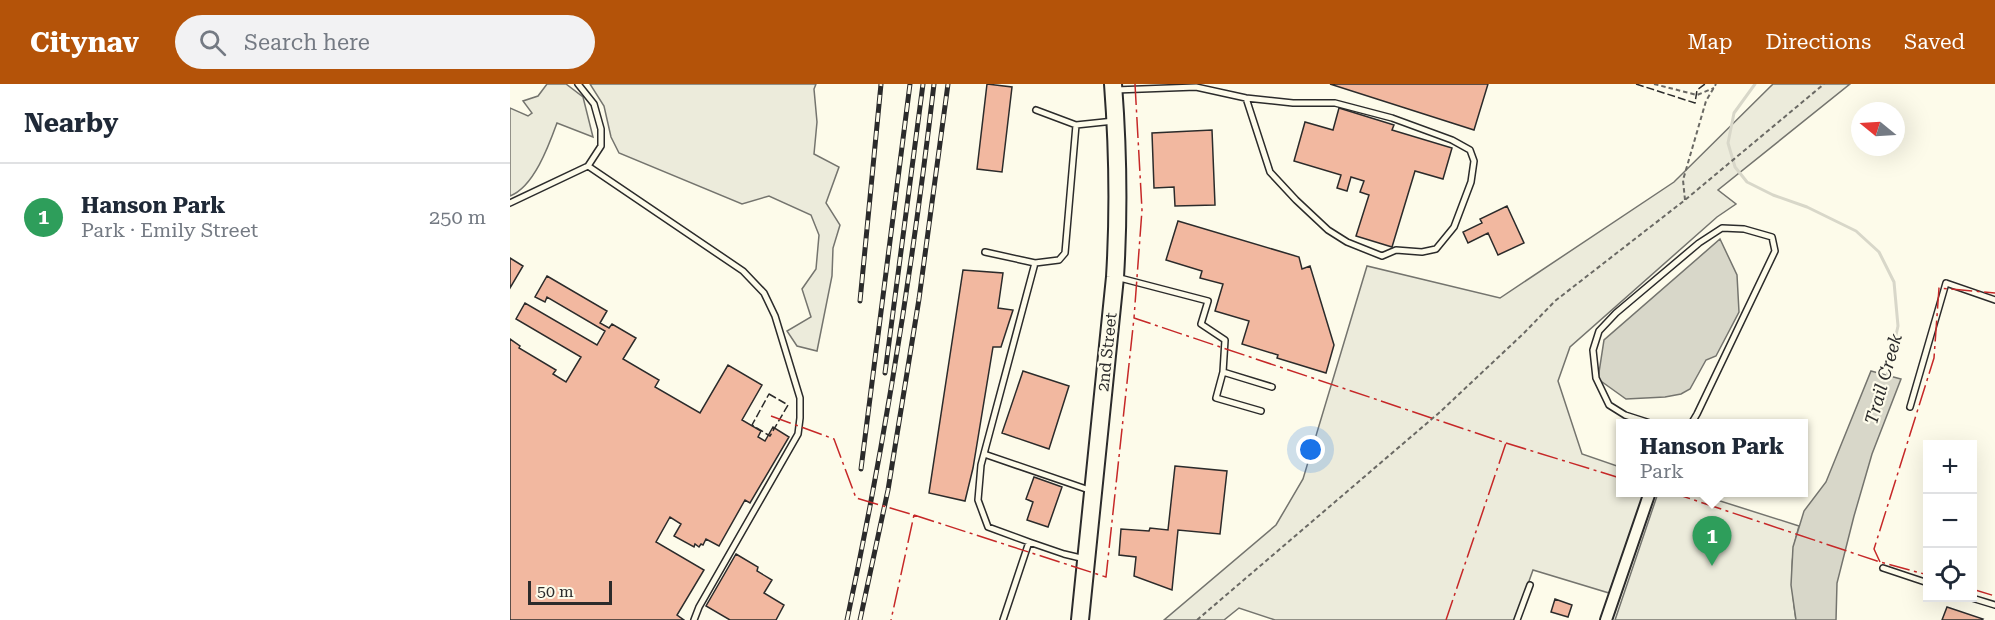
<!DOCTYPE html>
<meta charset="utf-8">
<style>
:root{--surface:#fff;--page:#f2f2f3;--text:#1f2937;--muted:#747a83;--line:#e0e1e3;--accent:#b45309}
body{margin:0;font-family:"Roboto Serif",serif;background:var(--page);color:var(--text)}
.controls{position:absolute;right:18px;bottom:18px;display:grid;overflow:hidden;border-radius:0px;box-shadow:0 6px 24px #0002}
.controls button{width:54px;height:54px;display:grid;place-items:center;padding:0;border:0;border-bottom:2px solid var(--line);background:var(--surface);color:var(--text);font:30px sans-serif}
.compass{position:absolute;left:1341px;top:18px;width:54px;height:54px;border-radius:50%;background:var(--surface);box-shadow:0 6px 24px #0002;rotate:288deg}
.scale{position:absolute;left:18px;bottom:15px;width:84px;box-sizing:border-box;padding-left:6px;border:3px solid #2b2b2b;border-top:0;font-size:16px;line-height:21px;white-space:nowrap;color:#2b2b2b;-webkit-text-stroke:4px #fdfbea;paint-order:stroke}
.you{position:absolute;left:801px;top:366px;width:21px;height:21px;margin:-15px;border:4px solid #fff;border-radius:50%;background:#1a73e8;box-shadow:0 0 0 9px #1a73e833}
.badge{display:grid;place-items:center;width:39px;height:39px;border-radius:50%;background:var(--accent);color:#fff;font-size:20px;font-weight:700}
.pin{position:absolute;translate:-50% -50px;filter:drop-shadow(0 2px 3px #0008)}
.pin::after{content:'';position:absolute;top:32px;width:21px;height:18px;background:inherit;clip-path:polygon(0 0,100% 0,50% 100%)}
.popup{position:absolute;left:1106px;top:335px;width:192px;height:78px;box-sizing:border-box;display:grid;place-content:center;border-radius:0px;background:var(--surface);filter:drop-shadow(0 2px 4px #0005);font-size:20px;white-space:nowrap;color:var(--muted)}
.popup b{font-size:22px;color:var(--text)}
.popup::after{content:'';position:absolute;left:50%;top:100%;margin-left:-12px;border:12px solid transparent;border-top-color:var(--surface)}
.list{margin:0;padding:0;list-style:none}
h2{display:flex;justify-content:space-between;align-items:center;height:78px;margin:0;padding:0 24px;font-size:26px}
h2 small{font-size:20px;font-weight:400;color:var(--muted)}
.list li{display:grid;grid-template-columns:39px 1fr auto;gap:18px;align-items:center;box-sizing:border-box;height:108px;padding:0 24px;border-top:2px solid var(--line)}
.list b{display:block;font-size:22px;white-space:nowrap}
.list p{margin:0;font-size:20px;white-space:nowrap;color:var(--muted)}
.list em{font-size:20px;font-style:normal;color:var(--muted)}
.icon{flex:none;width:33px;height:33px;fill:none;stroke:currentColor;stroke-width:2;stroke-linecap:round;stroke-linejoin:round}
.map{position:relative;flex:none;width:1485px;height:536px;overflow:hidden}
header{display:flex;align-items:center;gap:36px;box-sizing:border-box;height:84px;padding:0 30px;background:var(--accent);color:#fff}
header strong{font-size:28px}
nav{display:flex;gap:33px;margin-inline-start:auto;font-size:21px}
.search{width:420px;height:54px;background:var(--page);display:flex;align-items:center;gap:15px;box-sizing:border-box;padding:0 21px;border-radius:33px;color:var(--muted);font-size:22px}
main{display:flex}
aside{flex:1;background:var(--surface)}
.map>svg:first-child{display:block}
</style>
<header>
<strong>Citynav</strong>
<div class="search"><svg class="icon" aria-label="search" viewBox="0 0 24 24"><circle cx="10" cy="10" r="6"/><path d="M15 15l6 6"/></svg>Search here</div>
<nav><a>Map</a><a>Directions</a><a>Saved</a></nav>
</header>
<main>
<aside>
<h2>Nearby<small></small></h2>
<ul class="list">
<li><span class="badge" style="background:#2e9e5b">1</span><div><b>Hanson Park</b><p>Park · Emily Street</p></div><em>250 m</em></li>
</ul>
</aside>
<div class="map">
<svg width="1485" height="536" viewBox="0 0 1485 536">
<rect width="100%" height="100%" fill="#fdfbea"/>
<path fill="#ecebdb" stroke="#74746e" stroke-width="1.5" d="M37,0H56L73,13L83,53L47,39C39,61 24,103 0,112V24L18,32L22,29L13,17L28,12Z
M80,0H306L304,5L307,38L304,70L329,83L316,119L330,141L323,164L322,192L307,267L287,262L277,247L301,233L292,205L306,185L309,151L301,131L259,112L232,120L109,69L101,53L94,22Z
M1263,0H1340L1208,106L1226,120L1207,133L1060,263L1048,297L1072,370L1110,383V408L1135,409L1099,509L1023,486L1005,536H765L729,524L714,536H654L766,441L793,395L857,182L990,214L1164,98Z
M1148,409H1185L1289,442C1279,475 1281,502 1286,536H1105Z"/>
<path fill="#d8d7c9" stroke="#74746e" stroke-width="1.5" d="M1210,155L1227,191L1229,228L1206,272L1196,276L1180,305L1171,310L1155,313L1116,315L1088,295L1094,256Z
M1361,287L1391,295L1362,370L1344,432L1327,499L1326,536H1286L1281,501L1283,463L1294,427L1316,398Z"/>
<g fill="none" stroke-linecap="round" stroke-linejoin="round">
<path stroke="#d8d7c9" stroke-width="3" d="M1245,0L1224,29L1218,59L1225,83L1237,98L1263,111L1297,123L1346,147L1369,168L1384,198L1388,242L1377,292"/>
</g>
<path fill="#f2b8a0" stroke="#2b2b2b" stroke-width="1.5" d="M477,0L502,3L492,88L467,85Z
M820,0H978L964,46Z
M829,24L884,41L882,46L942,64L933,95L905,87L882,163L846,152L859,111L850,108L854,97L841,93L837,107L827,104L831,91L784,77L795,38L823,46Z
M702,46L705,121L665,122L664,103L644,104L642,49Z
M997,122L1014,159L988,171L978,149L958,159L953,148L972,139L970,135Z
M668,137L789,173L792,185L800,182L824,261L816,289L767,274L768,271L732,260L739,237L705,227L713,200L690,194L692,187L656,176Z
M0,174L13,182L0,204Z
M453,186L493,189L488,224L503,226L491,263H483L463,384L455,417L419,409Z
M37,192L97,227L90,239L99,244L102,240L126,254L113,275L149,296L145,303L190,329L218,281L252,301L232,336L251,347L248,353L255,357L263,343L279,353L240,419L235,416L209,462L196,455L193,461L191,460L189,463L185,460L184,463L164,452L171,440L160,433L146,458L194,486L167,531L174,536H0V255L10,262L9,264L46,286L43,290L56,298L71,273L6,235L15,219L87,261L95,247L37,213L35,218L25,213Z
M513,287L559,302L539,365L492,349Z
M665,382L717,387L710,450L668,446L662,506L624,492L626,473L609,471L611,445L639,447L640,444L658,446Z
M524,393L552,403L538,443L517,436L523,418L516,415Z
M226,470L248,483L247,487L262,496L254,509L274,521L266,536H220L196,522Z
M1045,515L1062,521L1058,533L1041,528Z
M1437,523L1473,535L1472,536H1432Z"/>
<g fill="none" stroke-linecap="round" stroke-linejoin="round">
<g stroke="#2b2b2b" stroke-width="8">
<path id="lane" d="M605,6L686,3L736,14L783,19H825L882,34L942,56L960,66L964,77L961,98L944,143L926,165L912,168L886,166L872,172L837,158L818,146L786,116L760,88L736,14
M526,26L566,41L604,37
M78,82L233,187L254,209L265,232L290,314V334L288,350L189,523L184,536
M0,119L78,82L91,62V45L84,20L68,0
M475,168L525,179L471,381L468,416L478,443L519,458
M525,179L549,176L555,169L566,41
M606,193L698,217L691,240L715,256L713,288L762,303
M713,288L706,314L751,327
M1400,323L1436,199L1485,216
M1143,340L1115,331L1099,321L1086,294L1083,266L1089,247L1106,229L1189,159L1212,144L1234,145L1262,153L1265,167L1187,330L1181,340
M474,370L582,407
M1373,484L1418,499
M1462,514L1485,521
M493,536L519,458L554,470L575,475
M1007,536L1020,501"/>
</g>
<g stroke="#2b2b2b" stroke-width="14">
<path id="street" d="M1096,536L1140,408"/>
</g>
<g stroke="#2b2b2b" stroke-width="20">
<path id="primary" d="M570,536L605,193C609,128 608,65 603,0"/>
</g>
<path stroke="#6a6964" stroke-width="2" stroke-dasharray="4.5 3" stroke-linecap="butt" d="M1144,0L1187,11L1204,4
M1175,116L1173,96L1196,17L1206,0
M687,536L930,328L1014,249L1045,217L1175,116L1314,0"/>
<use href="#lane" stroke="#fdfbea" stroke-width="5"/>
<use href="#street" stroke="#fdfbea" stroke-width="10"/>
<use href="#primary" stroke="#fdfbea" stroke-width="16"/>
<g stroke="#2b2b2b" stroke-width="5">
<path id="rail" d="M350,217L371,0
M375,289L413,0
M351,385L400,0
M337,536C375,359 403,180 424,0
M350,536L378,406L409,215L438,0"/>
</g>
<use href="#rail" stroke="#fdfbea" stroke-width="3" stroke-dasharray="9" stroke-linecap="butt"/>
<path stroke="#2b2b2b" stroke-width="1.5" stroke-dasharray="8 3" stroke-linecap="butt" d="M1126,0L1185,19L1187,6L1195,0
M259,310L278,321L260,352L242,341Z"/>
<path stroke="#c62828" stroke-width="1.5" stroke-dasharray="21 4.5 3 4.5" stroke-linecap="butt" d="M625,0L632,126L624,234L996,359L1110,394
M261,332L324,355L346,414L404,431L381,536
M1160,408L1370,478L1418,491
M404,431L596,493L624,234
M1370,478L1364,465L1424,274L1429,204L1485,209
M1462,505L1485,512
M936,536L996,359"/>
</g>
<g text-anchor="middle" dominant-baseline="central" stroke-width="4.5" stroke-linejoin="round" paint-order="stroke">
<g font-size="16" fill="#2b2b2b" stroke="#fdfbea">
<text transform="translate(597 268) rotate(-84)">2nd Street</text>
</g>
<g font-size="18" font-style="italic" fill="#2b2b2b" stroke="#fdfbea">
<text transform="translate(1373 295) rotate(-74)">Trail Creek</text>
</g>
</g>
</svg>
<div class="controls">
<button>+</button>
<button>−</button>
<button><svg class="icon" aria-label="locate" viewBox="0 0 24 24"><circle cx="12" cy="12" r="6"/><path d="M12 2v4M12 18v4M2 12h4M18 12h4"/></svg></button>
</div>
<svg class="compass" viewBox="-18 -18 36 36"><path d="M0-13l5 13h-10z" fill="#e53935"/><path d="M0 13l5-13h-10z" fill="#747a83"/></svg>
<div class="scale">50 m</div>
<div class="you"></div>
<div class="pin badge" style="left:1202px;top:482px;background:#2e9e5b">1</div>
<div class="popup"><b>Hanson Park</b>Park</div>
</div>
</main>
